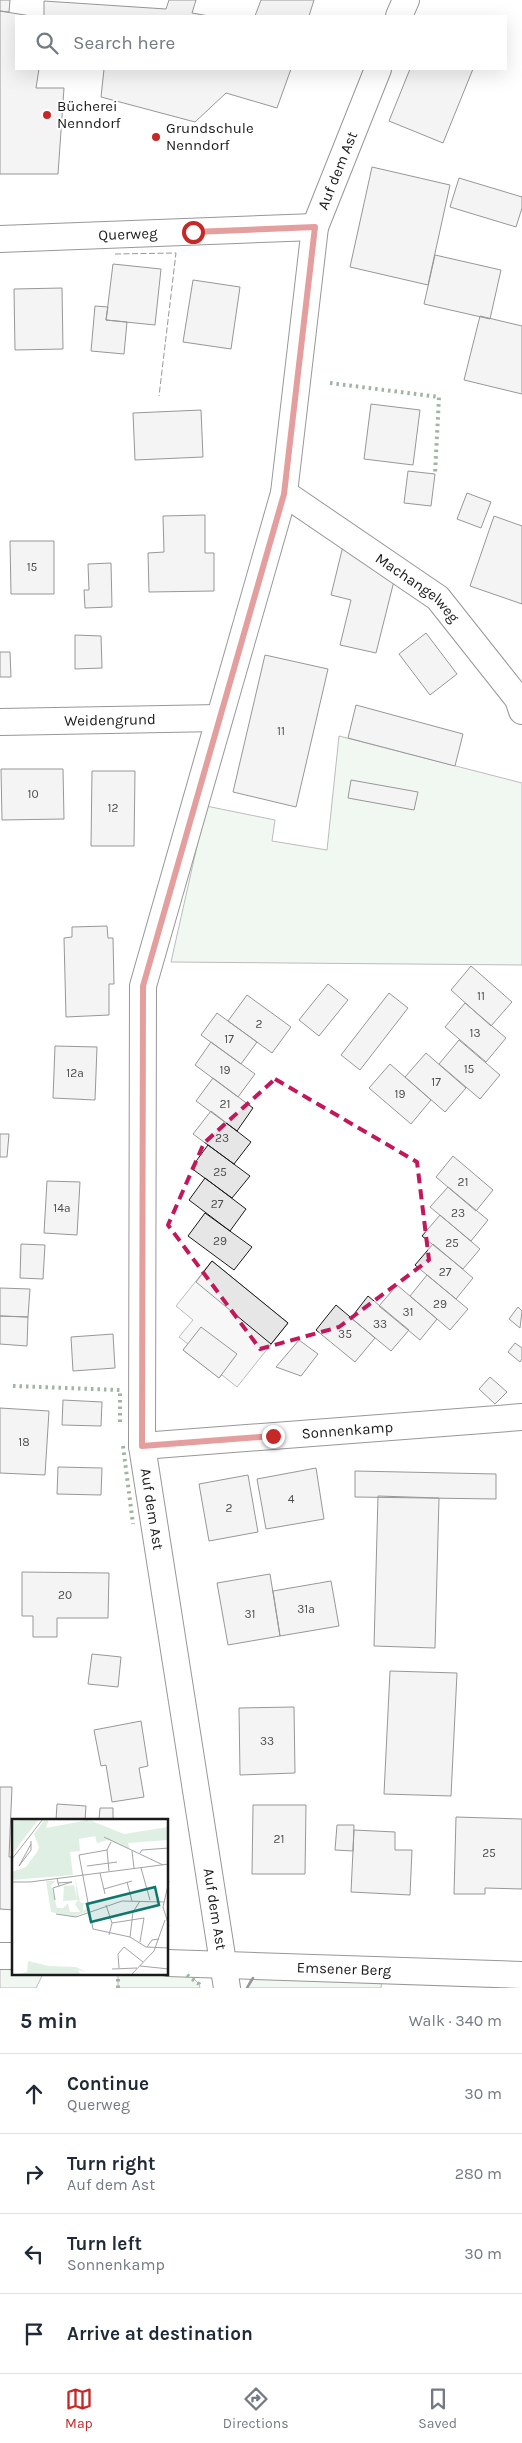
<!DOCTYPE html>
<meta charset="utf-8">
<style>
:root{--surface:#fff;--page:#f2f2f3;--text:#1f2937;--muted:#747a83;--line:#e0e1e3;--accent:#c62828}
body{margin:0;font-family:Karla,sans-serif;background:var(--page);color:var(--text)}
.stop{position:absolute;width:15px;height:15px;margin:-11px;border:4px solid #c62828;border-radius:50%;background:#fff}
.stop.end{background:#c62828;border-color:#fff;box-shadow:0 1px 5px #0008}
.list{margin:0;padding:0;list-style:none}
h2{display:flex;justify-content:space-between;align-items:center;height:65px;margin:0;padding:0 20px;font-size:21px}
h2 small{font-size:16px;font-weight:400;color:var(--muted)}
.list li{display:grid;grid-template-columns:32px 1fr auto;gap:15px;align-items:center;box-sizing:border-box;height:80px;padding:0 20px;border-top:1px solid var(--line)}
.list b{display:block;font-size:19px;white-space:nowrap}
.list p{margin:0;font-size:16px;white-space:nowrap;color:var(--muted)}
.list em{font-size:16px;font-style:normal;color:var(--muted)}
.icon{flex:none;width:28px;height:28px;fill:none;stroke:currentColor;stroke-width:2;stroke-linecap:round;stroke-linejoin:round}
.map{position:relative;flex:none;width:522px;height:1988px;overflow:hidden}
.search{position:absolute;background:var(--surface);box-shadow:0 5px 20px #0002;left:15px;right:15px;top:15px;height:55px;display:flex;align-items:center;gap:12px;box-sizing:border-box;padding:0 18px;border-radius:0px;color:var(--muted);font-size:19px}
.sheet{height:385px;background:var(--surface)}
nav{display:flex;justify-content:space-around;align-items:center;box-sizing:border-box;height:70px;border-top:1px solid var(--line);background:var(--surface);font-size:14px;color:var(--muted)}
nav a{display:grid;justify-items:center;gap:2px}
nav .on{color:var(--accent)}
.map>svg:first-child{display:block}
</style>
<div class="map">
<svg width="522" height="1988" viewBox="0 0 522 1988">
<rect width="100%" height="100%" fill="#fff"/>
<path fill="#e0efe3" stroke="#6a6a6a" d="M339,736L522,783V965L171,962L206,806L275,820L272,841L327,850Z
M0,1969L14,1970V1974H43L36,1988H0Z
M118,1974L191,1976L199,1984L200,1988H118Z
M251,1978H382L381,1988H247Z"/>
<path fill="#ededed" stroke="#6a6a6a" d="M212,1261L288,1323L237,1387L222,1375L219,1378L183,1350L188,1344L179,1337L193,1320L176,1306Z"/>
<path fill="#e6e6e6" stroke="#1a1a1a" d="M0,0H10L9,12L0,11Z
M169,0H196L192,13L209,16H44V1L166,9Z
M261,0H314L309,16H255Z
M0,11L31,16H16V69H39L36,88H64L58,174H0Z
M104,69H291L277,108L226,93L195,122L101,97Z
M410,69H473L443,143L389,121Z
M372,167L450,185L428,285L350,267Z
M459,178L522,197V208L516,227L450,207Z
M435,255L501,270L490,319L424,304Z
M113,264L161,269L155,325L106,320Z
M193,280L240,287L231,349L183,342Z
M62,288L63,349L15,350L14,289Z
M95,306L108,307L106,320L127,322L124,354L91,351Z
M480,316L522,326V394L464,380Z
M371,404L420,410L413,465L364,459Z
M201,410L203,457L135,460L133,413Z
M408,471L435,474L431,506L404,503Z
M467,493L491,502L481,528L457,519Z
M205,515V553H214V591L149,592L148,553L164,552L163,516Z
M494,516L522,526V604L470,586Z
M10,541H54V594H11Z
M343,546L395,577L376,653L340,645L351,600L331,595Z
M111,563L112,607L85,608L84,590H89L88,564Z
M426,633L457,674L430,695L399,654Z
M75,635L101,636L102,668L75,669Z
M0,652H10L11,677H0Z
M265,655L328,669L296,807L233,792Z
M356,705L463,734L455,766L348,738Z
M1,769H63L64,819L2,820Z
M92,771H135L134,846H91Z
M351,780L418,792L414,810L348,798Z
M107,926L108,938H113L114,984H109V1015L66,1017L64,938L72,937V927Z
M471,966L512,1002L491,1026L451,990Z
M328,984L348,1000L319,1036L299,1020Z
M389,993L408,1008L360,1070L341,1055Z
M247,995L291,1027L272,1053L228,1021Z
M465,1003L506,1038L486,1062L445,1027Z
M217,1013L257,1042L241,1064L201,1035Z
M459,1040L500,1075L480,1099L439,1064Z
M211,1042L255,1074L238,1097L195,1065Z
M55,1046L97,1047L95,1100L53,1098Z
M426,1053L466,1088L445,1112L405,1077Z
M390,1064L431,1100L411,1124L369,1088Z
M213,1078L253,1108L237,1131L196,1101Z
M211,1111L251,1142L234,1164L193,1134Z
M0,1134H9L7,1157H0Z
M208,1145L250,1176L232,1198L191,1168Z
M453,1156L493,1190L476,1211L436,1177Z
M205,1178L246,1209L230,1231L189,1200Z
M47,1181L80,1182L77,1235L44,1233Z
M448,1187L488,1220L471,1241L430,1207Z
M205,1213L252,1247L234,1270L188,1236Z
M440,1215L480,1249L463,1269L422,1236Z
M21,1244L45,1245L43,1279L20,1278Z
M433,1244L473,1278L456,1299L415,1265Z
M212,1261L288,1323L271,1344L196,1282Z
M427,1275L468,1309L450,1330L410,1296Z
M397,1285L437,1319L420,1340L379,1306Z
M0,1288L30,1289L28,1317L0,1316Z
M368,1296L409,1330L391,1351L351,1318Z
M336,1305L375,1338L355,1362L316,1330Z
M518,1307L522,1311L520,1328L509,1319Z
M0,1316L28,1317L27,1346L0,1344Z
M201,1327L237,1354L219,1378L183,1350Z
M113,1334L115,1368L73,1371L71,1337Z
M299,1340L318,1354L301,1376L276,1367Z
M515,1343L522,1348V1359L520,1362L508,1352Z
M490,1377L507,1392L495,1404L479,1389Z
M63,1400L102,1402L101,1426L62,1425Z
M0,1408L49,1411L45,1475L0,1473Z
M58,1467L102,1468L101,1495L57,1494Z
M316,1468L324,1519L266,1529L257,1479Z
M355,1471L496,1474V1499L355,1497Z
M248,1475L258,1532L209,1541L199,1484Z
M378,1496L439,1498L435,1648L374,1646Z
M22,1572L109,1573L108,1618H57V1637H33V1616H22Z
M270,1574L280,1636L228,1645L217,1583Z
M331,1581L339,1626L280,1636L273,1591Z
M92,1654L121,1657L118,1687L88,1684Z
M390,1671L457,1673L451,1796L384,1794Z
M294,1707L295,1773L240,1775L239,1708Z
M141,1721L148,1766L139,1768L144,1797L112,1802L106,1765L101,1766L94,1730Z
M0,1787H12L9,1857H14V1910L0,1909Z
M57,1804L86,1806L85,1820H56Z
M253,1805H306L305,1874H252Z
M100,1808H113V1820H99Z
M456,1817L522,1819V1889L485,1888V1894H454Z
M337,1825H354L353,1851L335,1850Z
M354,1830L395,1832V1850H412L410,1895L351,1892Z"/>
<g fill="none" stroke-linecap="round" stroke-linejoin="round">
<g stroke="#1a1a1a" stroke-width="28">
<g id="street">
<path d="M399,16L406,0"/>
<path id="s1" d="M0,239L315,227"/>
<path id="s2" d="M284,493L438,598L518,699L522,711"/>
<path id="s3" d="M0,722L219,718"/>
<path id="s4" d="M142,1446L522,1417"/>
<path d="M0,1956H14"/>
<path id="s5" d="M168,1963L522,1975"/>
<path id="s6" d="M227,1988L142,1446L143,986L284,493L315,227L378,69"/>
</g>
</g>
<use href="#street" stroke="#fff" stroke-width="26"/>
<path stroke="#2b5a34" stroke-width="4" stroke-dasharray="2.5 4" stroke-linecap="butt" d="M330,383L439,397L435,474
M13,1386L120,1390V1423
M123,1446L133,1524
M187,1975L199,1984L200,1988
M118,1988V1974"/>
<path stroke="#1a1a1a" stroke-width="1" stroke-dasharray="6 2.5" stroke-linecap="butt" d="M115,254L176,253L159,396"/>
<path stroke="#1a1a1a" stroke-width="2.5" d="M247,1988L253,1978"/>
</g>
<g fill="none" stroke-linecap="round" stroke-linejoin="round">
<path stroke="#c62828" stroke-width="6" d="M193,232L315,227L284,494L143,986L142,1446L273,1436"/>
</g>
<path d="M0 0H522V1988H0ZM275,1079L417,1162L429,1260L339,1327L260,1349L168,1225L204,1143Z" fill="#fff" fill-opacity=".55" fill-rule="evenodd"/>
<path fill="none" stroke="#c2185b" stroke-width="4" stroke-dasharray="10 6" stroke-linejoin="round" d="M275,1079L417,1162L429,1260L339,1327L260,1349L168,1225L204,1143Z"/>
<g fill="#c62828" stroke="#fff" stroke-width="2">
<circle cx="47" cy="115" r="5"/>
<circle cx="156" cy="137" r="5"/>
</g>
<g text-anchor="middle" dominant-baseline="central" stroke-width="4" stroke-linejoin="round" paint-order="stroke">
<g font-size="12" fill="#4d4d4d">
<text x="32" y="567">15</text>
<text x="281" y="731">11</text>
<text x="33" y="794">10</text>
<text x="113" y="808">12</text>
<text x="481" y="996">11</text>
<text x="259" y="1024">2</text>
<text x="475" y="1033">13</text>
<text x="229" y="1039">17</text>
<text x="469" y="1069">15</text>
<text x="225" y="1070">19</text>
<text x="75" y="1073">12a</text>
<text x="436" y="1082">17</text>
<text x="400" y="1094">19</text>
<text x="225" y="1104">21</text>
<text x="222" y="1138">23</text>
<text x="220" y="1172">25</text>
<text x="463" y="1182">21</text>
<text x="217" y="1204">27</text>
<text x="62" y="1208">14a</text>
<text x="458" y="1213">23</text>
<text x="220" y="1241">29</text>
<text x="452" y="1243">25</text>
<text x="445" y="1272">27</text>
<text x="440" y="1304">29</text>
<text x="408" y="1312">31</text>
<text x="380" y="1324">33</text>
<text x="345" y="1334">35</text>
<text x="24" y="1442">18</text>
<text x="291" y="1499">4</text>
<text x="229" y="1508">2</text>
<text x="65" y="1595">20</text>
<text x="306" y="1609">31a</text>
<text x="250" y="1614">31</text>
<text x="267" y="1741">33</text>
<text x="279" y="1839">21</text>
<text x="489" y="1853">25</text>
</g>
<g font-size="15" fill="#1a1a1a" stroke="#fff" text-anchor="start">
<text x="57" y="106">Bücherei<tspan x="57" dy="17">Nenndorf</tspan></text>
<text x="166" y="128">Grundschule<tspan x="166" dy="17">Nenndorf</tspan></text>
</g>
<g font-size="15" fill="#1a1a1a" stroke="#fff">
<text stroke="none"><textPath href="#s6" startOffset="1850">Auf dem Ast</textPath></text>
<text stroke="none"><textPath href="#s1" startOffset="128">Querweg</textPath></text>
<text stroke="none"><textPath href="#s2" startOffset="164">Machangelweg</textPath></text>
<text stroke="none"><textPath href="#s3" startOffset="110">Weidengrund</textPath></text>
<text stroke="none"><textPath href="#s4" startOffset="206">Sonnenkamp</textPath></text>
<text transform="translate(152 1509) rotate(81)">Auf dem Ast</text>
<text transform="translate(215 1909) rotate(81)">Auf dem Ast</text>
<text stroke="none"><textPath href="#s5" startOffset="176">Emsener Berg</textPath></text>
</g>
</g>
<g transform="translate(12 1819)">
<rect width="156" height="156" fill="#fff"/>
<path d="M27,0L4,30L0,35V2ZM33,0H37L34,9L76,1L79,6L77,1L112,15L156,8V21L116,24L118,30L96,21L85,24L83,17L67,20L68,32L58,33L61,56L0,61V53L14,48L25,33L27,28L22,15ZM63,58L68,83L75,85L71,86V92L76,89V92L62,98L39,93L34,62H44L39,66L45,89H51L56,84L58,93H68L63,85L66,81L51,82L52,67L62,66L65,80ZM16,142L37,147L64,148L74,153L66,151L69,156H0L15,153Z" fill="#e0efe3"/>
<path fill="none" stroke="#a3a3a3" stroke-width="1" d="M92,18L151,46M95,31L67,36L81,110L118,118L134,128L157,129M120,32L122,49M128,34L130,31L157,29M0,40L31,0M7,47L19,31V22M7,47L19,25M75,47L105,43M129,49L138,81M97,52L95,31L99,23M88,54L93,75M45,59L46,64L60,63L47,67L46,64M157,62L151,88L157,107M0,63H18L157,45M115,63L120,82M92,70L120,62M43,81L41,69L47,67M94,86L100,104L97,116M44,95L64,98L110,82L152,83M100,104L132,99L128,123M118,118L121,93L128,82M135,128L140,121L147,120M128,147L157,150M107,149L106,135L112,128L131,143M100,150L125,149M119,156L142,132L153,101"/>
<path fill="#0f766e" fill-opacity="0.15" stroke="#0f766e" stroke-width="2.5" d="M143,68L147,86L79,103L75,85Z"/>
<rect width="156" height="156" fill="none" stroke="#1a1a1a" stroke-width="2.5"/>
</g>
</svg>
<div class="stop" style="left:193px;top:232px"></div>
<div class="stop end" style="left:273px;top:1436px"></div>
<div class="search"><svg class="icon" aria-label="search" viewBox="0 0 24 24"><circle cx="10" cy="10" r="6"/><path d="M15 15l6 6"/></svg>Search here</div>
</div>
<section class="sheet">
<h2>5 min<small>Walk · 340 m</small></h2>
<ul class="list">
<li><svg class="icon" aria-label="ahead" viewBox="0 0 24 24"><path d="M12 20V5M6 11l6-6 6 6"/></svg><div><b>Continue</b><p>Querweg</p></div><em>30 m</em></li>
<li><svg class="icon" aria-label="right" viewBox="0 0 24 24"><path d="M7 20v-9h11M14 6l5 5-5 5"/></svg><div><b>Turn right</b><p>Auf dem Ast</p></div><em>280 m</em></li>
<li><svg class="icon" aria-label="left" viewBox="0 0 24 24"><path d="M17 20v-9H6M10 6l-5 5 5 5"/></svg><div><b>Turn left</b><p>Sonnenkamp</p></div><em>30 m</em></li>
<li><svg class="icon" aria-label="arrive" viewBox="0 0 24 24"><path d="M6 21V4h12l-3 4 3 4H6"/></svg><div><b>Arrive at destination</b></div></li>
</ul>
</section>
<nav>
<a class="on"><svg class="icon" aria-label="map" viewBox="0 0 24 24"><path d="M3 6l6-2 6 2 6-2v14l-6 2-6-2-6 2zM9 4v14M15 6v14"/></svg>Map</a>
<a><svg class="icon" aria-label="directions" viewBox="0 0 24 24"><path d="M12 3l9 9-9 9-9-9zM9 14v-3h6M13 9l2 2-2 2"/></svg>Directions</a>
<a><svg class="icon" aria-label="saved" viewBox="0 0 24 24"><path d="M7 4h10v16l-5-4-5 4z"/></svg>Saved</a>
</nav>
